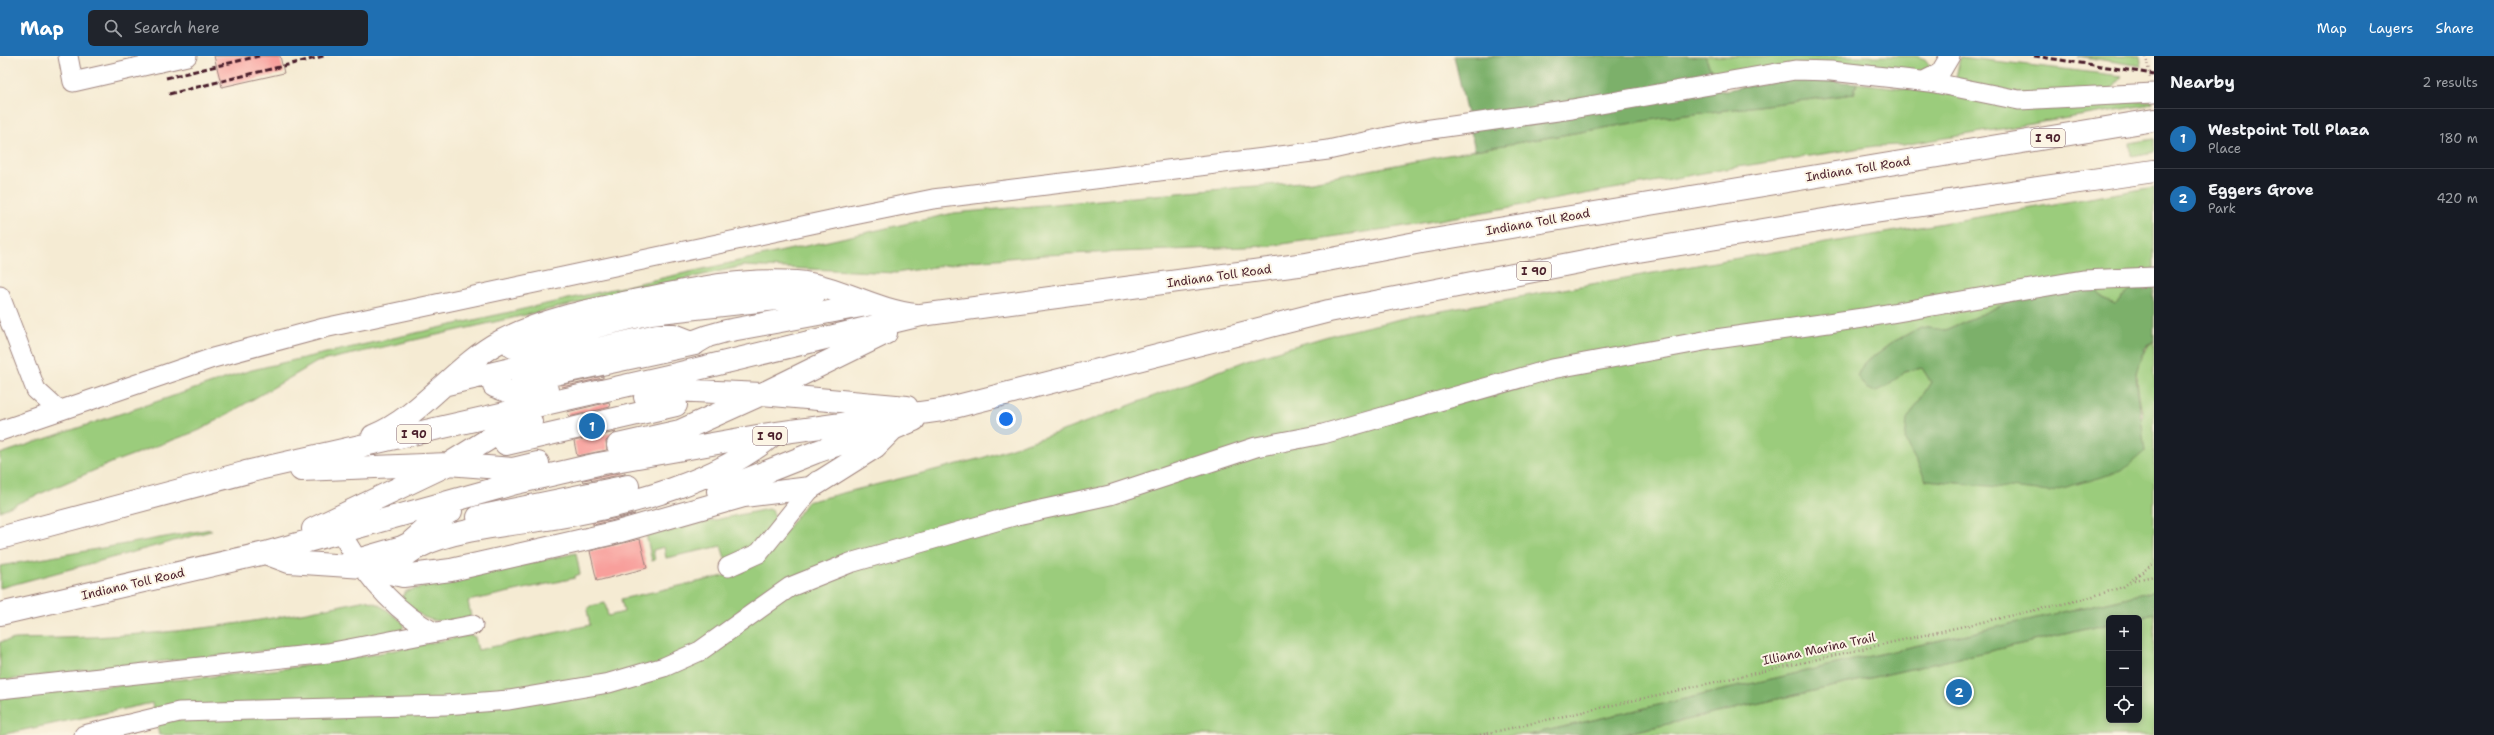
<!DOCTYPE html>
<meta charset="utf-8">
<style>
:root{--surface:#171b24;--page:#20242c;--text:#f1f3f6;--muted:#9ea1a6;--line:#363941;--accent:#1f6fb2}
body{margin:0;font-family:"Shantell Sans",sans-serif;background:var(--page);color:var(--text)}
.controls{position:absolute;right:12px;bottom:12px;display:grid;overflow:hidden;border-radius:6px;box-shadow:0 2px 6px #0003}
.controls button{width:36px;height:36px;display:grid;place-items:center;padding:0;border:0;border-bottom:1px solid var(--line);background:var(--surface);color:var(--text);font:20px sans-serif}
.you{position:absolute;left:1006px;top:363px;width:14px;height:14px;margin:-10px;border:3px solid #fff;border-radius:50%;background:#1a73e8;box-shadow:0 0 0 6px #1a73e833}
.badge{display:grid;place-items:center;width:26px;height:26px;border-radius:50%;background:var(--accent);color:#fff;font-size:13px;font-weight:700}
.pin{position:absolute;translate:-50% -50%;border:2px solid #fff;box-shadow:0 1px 4px #0006}
.list{margin:0;padding:0;list-style:none}
h2{display:flex;justify-content:space-between;align-items:center;height:52px;margin:0;padding:0 16px;font-size:17px}
h2 small{font-size:13px;font-weight:400;color:var(--muted)}
.list li{display:grid;grid-template-columns:26px 1fr auto;gap:12px;align-items:center;box-sizing:border-box;height:60px;padding:0 16px;border-top:1px solid var(--line)}
.list b{display:block;font-size:15px;white-space:nowrap}
.list p{margin:0;font-size:13px;white-space:nowrap;color:var(--muted)}
.list em{font-size:13px;font-style:normal;color:var(--muted)}
.icon{flex:none;width:22px;height:22px;fill:none;stroke:currentColor;stroke-width:2;stroke-linecap:round;stroke-linejoin:round}
.map{position:relative;flex:none;width:2154px;height:679px;overflow:hidden}
header{display:flex;align-items:center;gap:24px;box-sizing:border-box;height:56px;padding:0 20px;background:var(--accent);color:#fff}
header strong{font-size:19px}
nav{display:flex;gap:22px;margin-inline-start:auto;font-size:14px}
.search{width:280px;height:36px;background:var(--page);display:flex;align-items:center;gap:10px;box-sizing:border-box;padding:0 14px;border-radius:6px;color:var(--muted);font-size:15px}
main{display:flex}
aside{flex:1;background:var(--surface)}
.map>svg:first-child{display:block}
</style>
<header>
<strong>Map</strong>
<div class="search"><svg class="icon" aria-label="search" viewBox="0 0 24 24"><circle cx="10" cy="10" r="6"/><path d="M15 15l6 6"/></svg>Search here</div>
<nav><a>Map</a><a>Layers</a><a>Share</a></nav>
</header>
<main>
<div class="map">
<svg width="2154" height="679" viewBox="0 0 2154 679">
<rect width="100%" height="100%" fill="#fcf5e5"/>
<filter id="ink" filterUnits="userSpaceOnUse"><feTurbulence type="fractalNoise" baseFrequency=".025" numOctaves="2"/><feDisplacementMap in="SourceGraphic" scale="8" xChannelSelector="R" yChannelSelector="G"/><feConvolveMatrix kernelMatrix="1 2 1 2 8 2 1 2 1" color-interpolation-filters="sRGB"/></filter>
<filter id="wash" filterUnits="userSpaceOnUse"><feTurbulence type="fractalNoise" baseFrequency=".012" numOctaves="4" result="noise"/><feDisplacementMap in="SourceGraphic" scale="16" xChannelSelector="R" yChannelSelector="G"/><feGaussianBlur stdDeviation="0.9" result="paint"/><feColorMatrix in="noise" values="0 0 0 0 0 0 0 0 0 0 0 0 0 0 0 0 0 1.4 0 .05"/><feComposite in="paint" operator="in"/></filter>
<g filter="url(#wash)">
<rect width="100%" height="100%" fill="#f5ebd3"/>
<path fill="#9bcc7b" stroke="#727653" d="M1705,0H1916L1925,3L1931,11L1928,17L1714,22Z
M2077,0H2140L2142,10Z
M1960,1L2122,20L2109,36L2023,39L1955,27Z
M1857,27L1952,38L2152,45L2153,48L1903,89L1875,90L1737,111L1399,171L1269,190L1044,199L972,205L896,217L743,210L317,306L200,374L116,405L0,455V398L248,315L290,305L954,157L1312,125L1469,95L1662,62L1854,38Z
M2154,83V96L2131,100L2130,87Z
M2154,131V228L2130,234L2115,248L2103,243L2021,241L1945,274L1921,271L1893,286L1864,307L1857,320L1889,329L1904,316L1922,312L1931,326L1920,345L1926,424L1985,428L2143,361C2138,336 2129,303 2154,286V535L1528,679H159L152,647L0,679V642C93,630 187,624 281,613C344,605 407,592 469,579L475,581L478,594L590,569L587,554L590,550L605,547L608,560L624,556L621,543L742,516L767,500L807,446L982,402L1068,373L1253,302L1335,278L1419,259L1703,208Z
M768,453L772,454L776,464L754,492L726,505L721,490L666,502L664,491L653,494L655,504L652,505L646,478Z
M211,473V475L0,532V510Z
M576,497L580,518L575,520V522L468,545L471,561C434,567 429,569 401,543L406,535Z
M366,544L380,549L404,567L402,575L344,587L125,609L0,625V586L15,583C52,582 90,582 127,579C208,574 287,561 366,544Z
M2154,558V679H1619L2109,568V664H2139V562H2135Z"/>
<path fill="#7cb06b" stroke="#63684b" d="M1454,0H1705L1720,35L1792,22L1857,27L1854,38L1662,62L1475,94Z
M2154,228V286L2145,292L2136,320L2145,395L2122,415L2049,436L1926,424L1905,385L1907,364L1931,326L1922,312L1904,316L1889,329L1874,336L1866,332L1857,320L1864,307L1893,286L1921,271L1945,274L2021,241L2069,233H2096L2103,243L2115,248L2130,234Z
M2154,535V558L2135,562H2109V568L1619,679H1528Z"/>
<g id="blocks">
<path fill="#f89f9b" d="M214,0H280L284,17L222,31Z
M603,320V322L562,331L561,329Z
M609,346L610,351L569,361L567,356Z
M616,376L606,385L607,394L577,400L574,385Z
M625,416V418L584,426L583,424Z
M635,458L611,465L593,469V467Z
M640,483L647,512L597,525L590,495Z"/>
</g>
</g>
<g filter="url(#ink)">
<use href="#blocks" fill-opacity="0" stroke="#a0857f" stroke-width="1"/>
<g fill="none" stroke-linecap="round" stroke-linejoin="round">
<g stroke="#a0857f" stroke-width="21">
<path id="minor" d="M68,0L73,26L187,0
M1924,25L1940,17L1950,0
M0,240L36,334L58,354
M0,375L213,302L324,272L849,160L933,143L1328,94L1410,76L1572,53L1795,14L1831,15L1930,26L2019,44L2154,37
M327,472L335,473L344,482C366,520 395,556 434,576
M728,511L759,497L817,425
M0,633L328,597L473,569
M84,679L179,656L445,649L509,644L609,627L664,611L700,595L790,531L850,507L1017,459L1110,439L1256,391L1323,378L1552,313L1709,284L1863,262L2083,224L2154,221"/>
</g>
<g stroke="#a0857f" stroke-width="24">
<path id="highway" d="M696,287L708,280L726,275L872,248
M513,291L651,257L814,239
M522,325L695,288
M447,328L657,279H674L692,286L708,280
M494,330L517,339L547,334
M645,341L672,334L762,338L907,351
M373,380C421,361 455,309 501,285C545,262 595,253 643,243C694,233 744,222 796,226C837,229 875,255 916,259
M506,388L676,349
M618,389L680,375L762,338L886,277
M301,414L448,408L513,413L538,407
M246,416L668,320L921,259L1306,208L1421,186L2154,64
M718,435L816,396L886,372
M478,461L628,430
M313,473L447,409L505,373L531,366
M0,482L259,413
M412,485L436,464L451,455
M265,497L289,506L364,511L403,520L451,514L614,477L744,440L810,432L875,391L893,373L914,364
M350,506L402,491L414,485
M387,515C397,506 408,496 421,490C456,472 519,468 560,461C633,448 715,427 773,379
M0,558L265,497L516,427L598,408L763,379L942,354L1329,255L1620,198L1854,159L2154,115"/>
</g>
<path stroke="#a0857f" stroke-width="2.5" stroke-dasharray="1 3" stroke-linecap="butt" d="M2146,0L2150,21
M2135,524L2154,520
M1480,679L2080,544L2123,531L2154,507"/>
<use href="#minor" stroke="#fff" stroke-width="19"/>
<use href="#highway" stroke="#fff" stroke-width="22"/>
<path stroke="#4a1f2b" stroke-width="3" stroke-dasharray="6 3" stroke-linecap="butt" d="M2034,0L2154,18
M166,22L259,0
M169,38L324,0"/>
</g>
</g>
<g text-anchor="middle" dominant-baseline="central" stroke-width="4" stroke-linejoin="round" paint-order="stroke">
<g fill="#fcf5e5" stroke="#7f5f63" stroke-width="1">
<rect x="2031" y="73" width="34" height="18" rx="3"/>
<rect x="1517" y="206" width="34" height="18" rx="3"/>
<rect x="397" y="369" width="34" height="18" rx="3"/>
<rect x="753" y="371" width="34" height="18" rx="3"/>
</g>
<g font-size="11" font-weight="bold" fill="#4a1f2b">
<text x="2048" y="82">I 90</text>
<text x="1534" y="215">I 90</text>
<text x="414" y="378">I 90</text>
<text x="770" y="380">I 90</text>
</g>
<g font-size="12" fill="#4a1f2b" stroke="#fcf5e5">
<text transform="translate(1858 113) rotate(-9)">Indiana Toll Road</text>
<text transform="translate(1538 166) rotate(-10)">Indiana Toll Road</text>
<text transform="translate(1219 220) rotate(-8)">Indiana Toll Road</text>
<text transform="translate(133 528) rotate(-13)">Indiana Toll Road</text>
<text transform="translate(1819 593) rotate(-12)">Illiana Marina Trail</text>
</g>
</g>
</svg>
<div class="controls">
<button>+</button>
<button>−</button>
<button><svg class="icon" aria-label="locate" viewBox="0 0 24 24"><circle cx="12" cy="12" r="6"/><path d="M12 2v4M12 18v4M2 12h4M18 12h4"/></svg></button>
</div>
<div class="you"></div>
<div class="pin badge" style="left:592px;top:370px">1</div>
<div class="pin badge" style="left:1959px;top:636px">2</div>
</div>
<aside>
<h2>Nearby<small>2 results</small></h2>
<ul class="list">
<li><span class="badge">1</span><div><b>Westpoint Toll Plaza</b><p>Place</p></div><em>180 m</em></li>
<li><span class="badge">2</span><div><b>Eggers Grove</b><p>Park</p></div><em>420 m</em></li>
</ul>
</aside>
</main>
